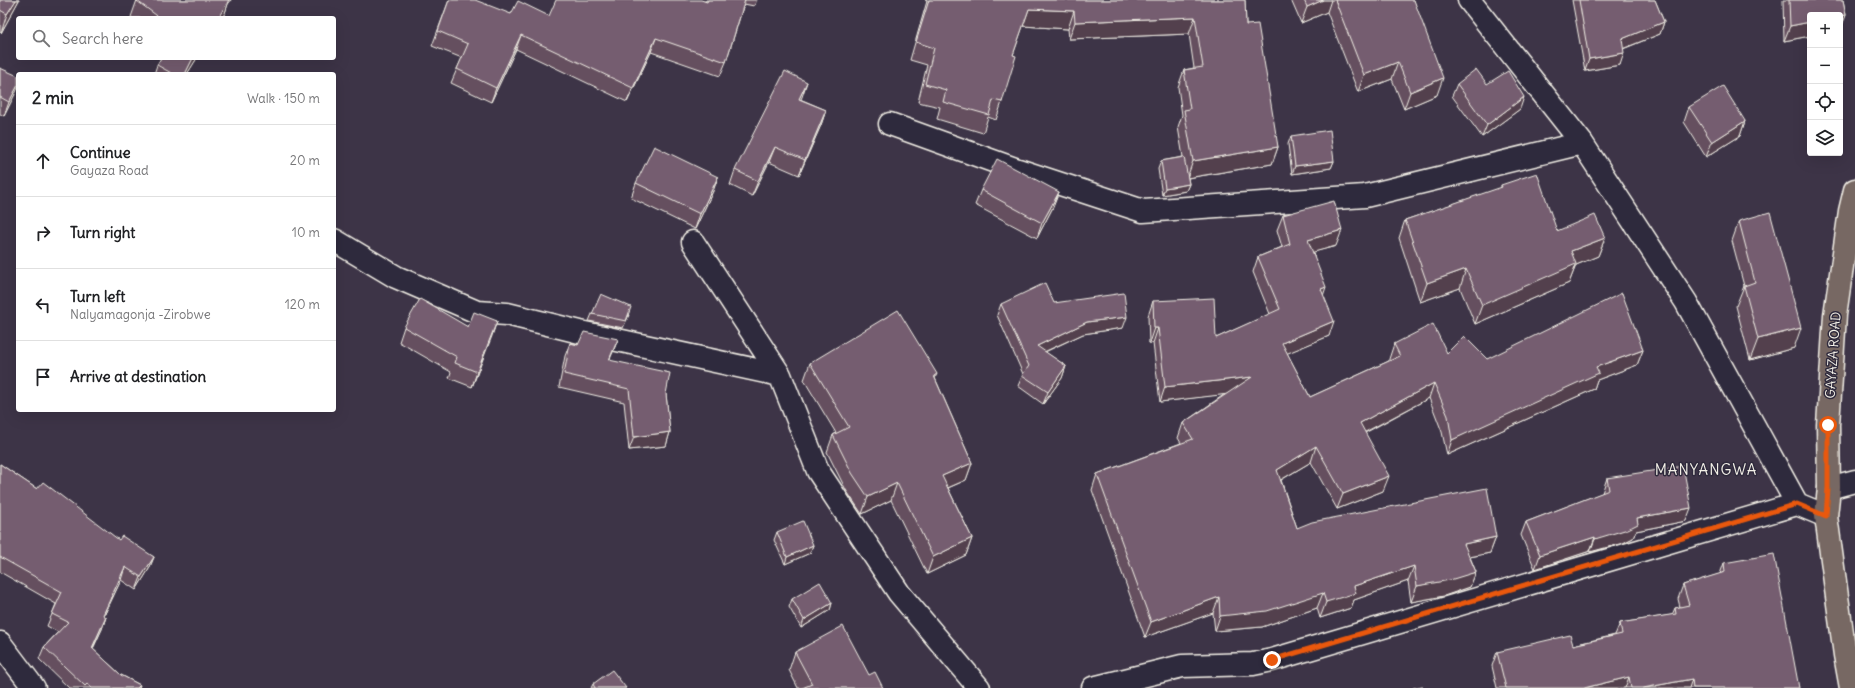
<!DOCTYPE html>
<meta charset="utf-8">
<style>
:root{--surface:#fff;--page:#f2f2f2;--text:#202124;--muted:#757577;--line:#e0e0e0}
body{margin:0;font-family:Delius,sans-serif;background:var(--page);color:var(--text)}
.controls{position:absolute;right:12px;top:12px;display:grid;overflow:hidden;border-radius:4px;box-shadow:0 4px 16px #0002}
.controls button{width:36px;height:36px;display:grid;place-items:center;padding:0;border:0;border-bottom:1px solid var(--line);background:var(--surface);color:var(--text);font:20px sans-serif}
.stop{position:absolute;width:12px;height:12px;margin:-9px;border:3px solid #ea580c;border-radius:50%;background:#fff}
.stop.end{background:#ea580c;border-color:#fff;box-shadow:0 1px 4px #0008}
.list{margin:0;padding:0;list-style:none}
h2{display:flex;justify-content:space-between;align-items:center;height:52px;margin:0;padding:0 16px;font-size:17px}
h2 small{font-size:13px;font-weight:400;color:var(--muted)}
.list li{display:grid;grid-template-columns:26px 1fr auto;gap:12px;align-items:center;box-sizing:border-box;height:72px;padding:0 16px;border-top:1px solid var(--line)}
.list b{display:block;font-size:15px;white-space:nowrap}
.list p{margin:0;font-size:13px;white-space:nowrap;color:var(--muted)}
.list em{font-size:13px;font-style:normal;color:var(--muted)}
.icon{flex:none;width:22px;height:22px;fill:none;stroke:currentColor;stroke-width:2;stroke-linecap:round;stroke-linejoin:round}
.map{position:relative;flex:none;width:1855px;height:688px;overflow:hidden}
.search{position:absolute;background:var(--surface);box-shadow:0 4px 16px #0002;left:16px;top:16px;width:320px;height:44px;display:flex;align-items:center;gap:10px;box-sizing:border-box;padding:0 14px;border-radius:4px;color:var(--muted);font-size:15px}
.panel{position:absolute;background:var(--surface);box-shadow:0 4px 16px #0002;left:16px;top:72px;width:320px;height:340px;border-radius:4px}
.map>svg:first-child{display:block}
</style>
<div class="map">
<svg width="1855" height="688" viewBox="0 0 1855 688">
<rect width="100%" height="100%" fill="#3d3447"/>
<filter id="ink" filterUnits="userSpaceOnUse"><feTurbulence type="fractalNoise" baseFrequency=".025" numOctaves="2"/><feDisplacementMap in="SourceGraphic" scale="8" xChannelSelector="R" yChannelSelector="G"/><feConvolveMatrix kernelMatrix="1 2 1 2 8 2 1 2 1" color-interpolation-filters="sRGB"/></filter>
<g filter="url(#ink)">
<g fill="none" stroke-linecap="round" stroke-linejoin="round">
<g stroke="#f4f1e8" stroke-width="25">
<path id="minor" d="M1469,0L1582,143L1686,302L1797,504L1826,516
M890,124L1018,170L1143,211L1365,196L1582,143
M334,240L396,277L477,312L507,314L580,332L780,375
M693,242L780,375L818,471L899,593L979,688
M1829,488L1855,481
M0,643L34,688
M1093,688L1182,666L1253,664L1272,660L1797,504"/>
</g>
<g stroke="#f4f1e8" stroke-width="25">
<path id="primary" d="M1851,688L1845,655L1826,516L1829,488L1828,425L1835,315L1850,211L1855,190"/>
</g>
<use href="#minor" stroke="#2f2a3d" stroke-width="22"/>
<use href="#primary" stroke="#776864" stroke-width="22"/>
</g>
<path fill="#65505f" stroke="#f4f1e8" d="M0,0H19L1,33L0,32Z
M137,0H231L228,4L225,13L222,18H132L131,17Z
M449,0L511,14L549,16L706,1V0H757L754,6L744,4L726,62L720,76L651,52L627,102L516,49L491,102L451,83L457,69L462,58L432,46Z
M925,0H1245L1246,25L1278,147L1272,164L1188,178L1189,184L1186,191L1162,195L1158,169L1161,161L1183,157L1178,127L1182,115L1178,87L1184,70L1194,68L1189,34L1069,39L1068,29L1023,26L1013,55L1002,102L996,120L988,117L983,133L937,119L940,107L918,102L927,65L910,60L927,1Z
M1291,0H1414L1437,95L1404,109L1392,79L1358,92L1327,12L1301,23Z
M1572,0H1655L1664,22L1660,34L1623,49L1620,65L1585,71Z
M1783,0H1843L1846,15L1840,30V15H1810V36L1784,41Z
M161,58H197L187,74H154L157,65Z
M0,68L16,92L4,116L0,114Z
M1457,84H1487L1520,109L1482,137L1452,96Z
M802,97L800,99L826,110L821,125L799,175L769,162L752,196L730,185L735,170Z
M1689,107L1745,121L1740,136L1706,157L1684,122Z
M1291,136L1334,161L1331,168L1292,174L1288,144Z
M718,177L713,191L695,229L631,198L636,183Z
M1501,185L1557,231L1605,238L1598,256L1576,265L1569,283L1475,324L1460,288L1420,302L1399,238L1405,220L1501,188Z
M981,190L1059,192L1053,207L1037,238L975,205Z
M1283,215L1336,246L1313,252L1323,295L1329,336L1287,353L1310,397L1389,361V359L1394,344L1487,359L1643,350L1637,365L1597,380L1594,389L1447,455L1442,432L1429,398L1365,433L1383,491L1337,509L1311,462L1281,480L1297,528L1496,537L1490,553L1470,557L1476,572L1470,587L1444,596L1411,602L1408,581L1354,600L1351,608L1320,618L1317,608L1262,627L1215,631L1213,613L1145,637L1092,490L1097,474L1181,443L1178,438L1183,423L1225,394L1160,402L1153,343H1149L1148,316L1153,301L1216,338L1270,314L1253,272L1258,257L1282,247L1277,230Z
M1739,221L1794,348L1750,360L1736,306L1744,286L1732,241Z
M1054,303L1123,328L1083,334L1045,352L1066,366L1062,378L1043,404L1018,386L1023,374L997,315L1001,304Z
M592,314L629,315L623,328L589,321Z
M497,321L472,387L449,378L451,372L399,342L404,327H468Z
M618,339L609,360L666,394L670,432L666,446L629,450L624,402L559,387L565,356L570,343L578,345Z
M810,363L937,374L935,378L972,463L966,480L948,488L972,538L966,555L927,574L891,500L862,514L846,490L827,452L833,435L836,433L804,380Z
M0,464L37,489L119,540L154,557L149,569L136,590L121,580L104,616L106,617L102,629L93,649L121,675L140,685L139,688H69L39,659L44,647L58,632L47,626L52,614L56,604L0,572Z
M1607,478L1686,521L1636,531L1633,538L1623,543L1590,552V551L1535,569L1521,535L1526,522L1602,493Z
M777,532L813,545L810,553L785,564L774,540Z
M1724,563L1799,688H1497L1492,666L1497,652L1573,645L1615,635L1620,623L1672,615L1675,608L1680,607L1678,599L1683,585L1720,574Z
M792,599L832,603L830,610L801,628L789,607Z
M795,652L869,675L883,688H798L789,670Z
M593,684L626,688H591Z"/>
<path fill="#52414e" stroke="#f4f1e8" d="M16,0H19L1,33L7,14Z
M227,0H231L228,4L225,13L222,18H218Z
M1323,0H1331L1327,12L1301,23L1307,7Z
M1029,9L1074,11L1068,29L1023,26Z
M1846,15L1840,30V16Z
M1195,17L1189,34L1069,39L1075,22Z
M1664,22L1660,34L1617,51L1622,39Z
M1810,22V36L1784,41L1790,26Z
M521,35L516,49L491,102L496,88Z
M656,38L651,52L627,102L633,88Z
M1624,53L1620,65L1585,71L1589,59Z
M193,58H197L187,74H185Z
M1398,62L1392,79L1358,92L1364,75Z
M1443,78L1437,95L1404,109L1410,92Z
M807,82L802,97L793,113L799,99Z
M18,85V88L4,116L9,102Z
M1524,97L1520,109L1482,137L1487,125Z
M826,110L821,125L799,175L805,160Z
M1745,121L1740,136L1706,157L1712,142Z
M775,147L769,162L752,196L758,181Z
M1278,147L1272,164L1187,178L1193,161Z
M1334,161L1331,168L1292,174L1295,166Z
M718,177L713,191L695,229L700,214Z
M1189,184L1186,191L1162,195L1165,188Z
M1059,192L1053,207L1037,238L1042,223Z
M1342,230L1336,246L1303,255L1308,240Z
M1605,238L1598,256L1576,265L1569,283L1475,324L1482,305L1571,251Z
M1466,269L1460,288L1420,302L1427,283Z
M1326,287L1321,302V289Z
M1127,317L1123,328L1083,334L1033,357L1037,346L1087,322Z
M497,321L492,336L472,387L477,372Z
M1334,321L1329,336L1276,358L1282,343Z
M1154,328H1158L1153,343H1149Z
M1801,328L1794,348L1750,360L1758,339Z
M618,339L613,352L604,373L609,360Z
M1643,350L1637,365L1597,380L1594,389L1447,455L1452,440L1596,367Z
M1066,366L1062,378L1043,404L1048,392Z
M1252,377L1246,392L1160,402L1165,387Z
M1434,383L1429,398L1354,438L1360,423Z
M670,432L666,446L629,450L634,437Z
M1316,446L1311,462L1272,485L1277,470Z
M972,463L966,480L936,493L942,476Z
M1389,476L1383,491L1337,509L1343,494Z
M897,483L891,500L862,514L868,497Z
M1691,508L1686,521L1636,531L1633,538L1623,543L1590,552L1595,539L1637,518Z
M1496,537L1490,553L1459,559L1464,544Z
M1595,537L1590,551L1535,569L1540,555Z
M972,538L966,555L927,574L933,557Z
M813,545L810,553L785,564L787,557Z
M154,557L149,569L136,590L141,577Z
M1414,566L1408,581L1354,600L1351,608L1320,618L1326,602L1354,586Z
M125,567L121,580L98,628L103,615Z
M1476,572L1470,587L1444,596L1411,602L1417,586Z
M1323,593L1317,608L1262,627L1215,631L1220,616Z
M1219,597L1213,613L1145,637L1151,622Z
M832,603L830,610L801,628L804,620Z
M106,617L102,629L87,660L92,648Z
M1629,677L1625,688H1584Z
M1692,679L1689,688H1643Z"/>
<path fill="#755d6f" stroke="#f4f1e8" d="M0,0H16L7,14L0,10Z
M137,0H229L218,18H160L137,1Z
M449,0H475L511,14L518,1L549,16L556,0H701L707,2L708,0H745L726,62L656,38L633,88L521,35L496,88L457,69L468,44L438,31Z
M929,0H1245L1246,25L1258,24L1278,147L1193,161L1184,110L1190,109L1184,70L1203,67L1195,17L1075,22L1074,11L1029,9L1013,55L1016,56L1002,102L993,100L989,115L943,102L946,90L925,84L934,48L916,42Z
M1304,0H1323L1307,7Z
M1335,0H1414L1443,78L1410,92L1398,62L1364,75Z
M1579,0H1655L1664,22L1622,39L1624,53L1589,59Z
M1789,0H1843L1846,15L1840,16V15H1810V22L1790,26Z
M161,58H193L185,74H173L157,65Z
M0,68L18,76V85L9,102L0,97Z
M1476,69L1487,84L1508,71L1524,97L1487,125L1457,84Z
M785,71L807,82L799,99L826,110L805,160L775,147L758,181L735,170Z
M1723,86L1745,121L1712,142L1689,107Z
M1330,130L1334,161L1295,166L1291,136Z
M654,146L718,177L700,214L636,183Z
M1184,157L1189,184L1165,188L1161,161Z
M997,159L1059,192L1042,223L981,190Z
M1537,173L1557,231L1595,215L1605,238L1571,251L1576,264L1482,305L1466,269L1427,283L1405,220L1502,187L1501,185Z
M1334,201L1342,230L1308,240L1326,287L1321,289L1334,321L1282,343L1310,397L1400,356L1394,344L1433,324L1447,353L1464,336L1487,359L1622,293L1643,350L1596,367L1599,373L1452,440L1448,416L1434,383L1360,423L1389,476L1343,494L1316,446L1277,470L1297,528L1312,522L1487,488L1496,537L1464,544L1476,572L1450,580L1417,586L1414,566L1354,586L1356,593L1326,602L1323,593L1267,611L1220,616L1219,597L1151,622L1097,474L1193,439L1183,423L1252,377L1165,387L1158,328H1154L1153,301L1214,298L1216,338L1280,309L1258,257L1290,244L1283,215Z
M1770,212L1801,328L1758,339L1744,286L1755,282L1739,221Z
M1045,283L1054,303L1124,293L1127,317L1087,322L1037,346L1066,366L1048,392L1022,375L1029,366L1001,304Z
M601,294L631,307L626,321L592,314Z
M420,299L468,327L474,312L497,321L477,372L455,363L457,357L404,327Z
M898,310L937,374L934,376L972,463L942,476L972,538L933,557L897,483L868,497L852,473L833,435L849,427L810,363Z
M584,332L618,339L609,360L670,373L666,394L670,432L634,437L629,389L564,374L570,343L578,345Z
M0,464L37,489L43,482L119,540L122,536L154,557L141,577L125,567L103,615L106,617L92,648L121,675L140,685L137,688H92L87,684L85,686L44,647L68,622L52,614L62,592L0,557Z
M1683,466L1691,508L1637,518L1638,524L1628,529L1595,539V537L1540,555L1526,522L1609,490L1607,478Z
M803,521L813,545L787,557L777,532Z
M1774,554L1799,688H1693L1692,679L1643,688H1631L1629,677L1584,688H1506L1497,652L1570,635L1573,645L1622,634L1620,623L1676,614L1675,608L1689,605L1683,585L1725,572L1724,563Z
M820,582L832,603L804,620L792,599Z
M843,626L869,675L875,672L883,688H802L812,684L795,652Z
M612,670L626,688H595L593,684Z
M1422,686V688H1413Z"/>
</g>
<g fill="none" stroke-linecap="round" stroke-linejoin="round" filter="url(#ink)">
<path stroke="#ea580c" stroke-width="5" d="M1272,660L1797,504L1826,516L1828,488V425"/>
</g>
<g text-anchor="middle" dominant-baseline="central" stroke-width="3" stroke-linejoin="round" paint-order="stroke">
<g font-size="13" fill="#f4f1e8" stroke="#2f2a3d">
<text transform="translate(1833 355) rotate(-86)">GAYAZA ROAD</text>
</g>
<g font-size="15" letter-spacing="1" fill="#f4f1e8" stroke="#2f2a3d">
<text x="1706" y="469">MANYANGWA</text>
</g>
</g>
</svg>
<div class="controls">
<button>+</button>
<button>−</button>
<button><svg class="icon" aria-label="locate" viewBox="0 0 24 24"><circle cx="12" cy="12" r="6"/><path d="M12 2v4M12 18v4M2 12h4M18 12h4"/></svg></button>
<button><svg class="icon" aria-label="layers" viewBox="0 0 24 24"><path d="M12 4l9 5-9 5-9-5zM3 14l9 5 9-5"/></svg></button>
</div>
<div class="stop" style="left:1828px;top:425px"></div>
<div class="stop end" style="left:1272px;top:660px"></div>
<div class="search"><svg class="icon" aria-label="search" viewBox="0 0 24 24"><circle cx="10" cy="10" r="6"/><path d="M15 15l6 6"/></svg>Search here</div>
<section class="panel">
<h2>2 min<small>Walk · 150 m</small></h2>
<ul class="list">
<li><svg class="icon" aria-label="ahead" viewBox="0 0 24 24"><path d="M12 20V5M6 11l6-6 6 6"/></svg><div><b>Continue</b><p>Gayaza Road</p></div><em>20 m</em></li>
<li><svg class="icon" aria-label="right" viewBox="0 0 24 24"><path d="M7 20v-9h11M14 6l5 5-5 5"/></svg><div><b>Turn right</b></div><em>10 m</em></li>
<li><svg class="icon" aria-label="left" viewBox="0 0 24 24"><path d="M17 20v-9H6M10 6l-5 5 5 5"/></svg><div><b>Turn left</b><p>Nalyamagonja -Zirobwe</p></div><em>120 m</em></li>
<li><svg class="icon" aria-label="arrive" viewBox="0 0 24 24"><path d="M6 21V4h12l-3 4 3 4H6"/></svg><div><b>Arrive at destination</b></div></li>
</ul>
</section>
</div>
